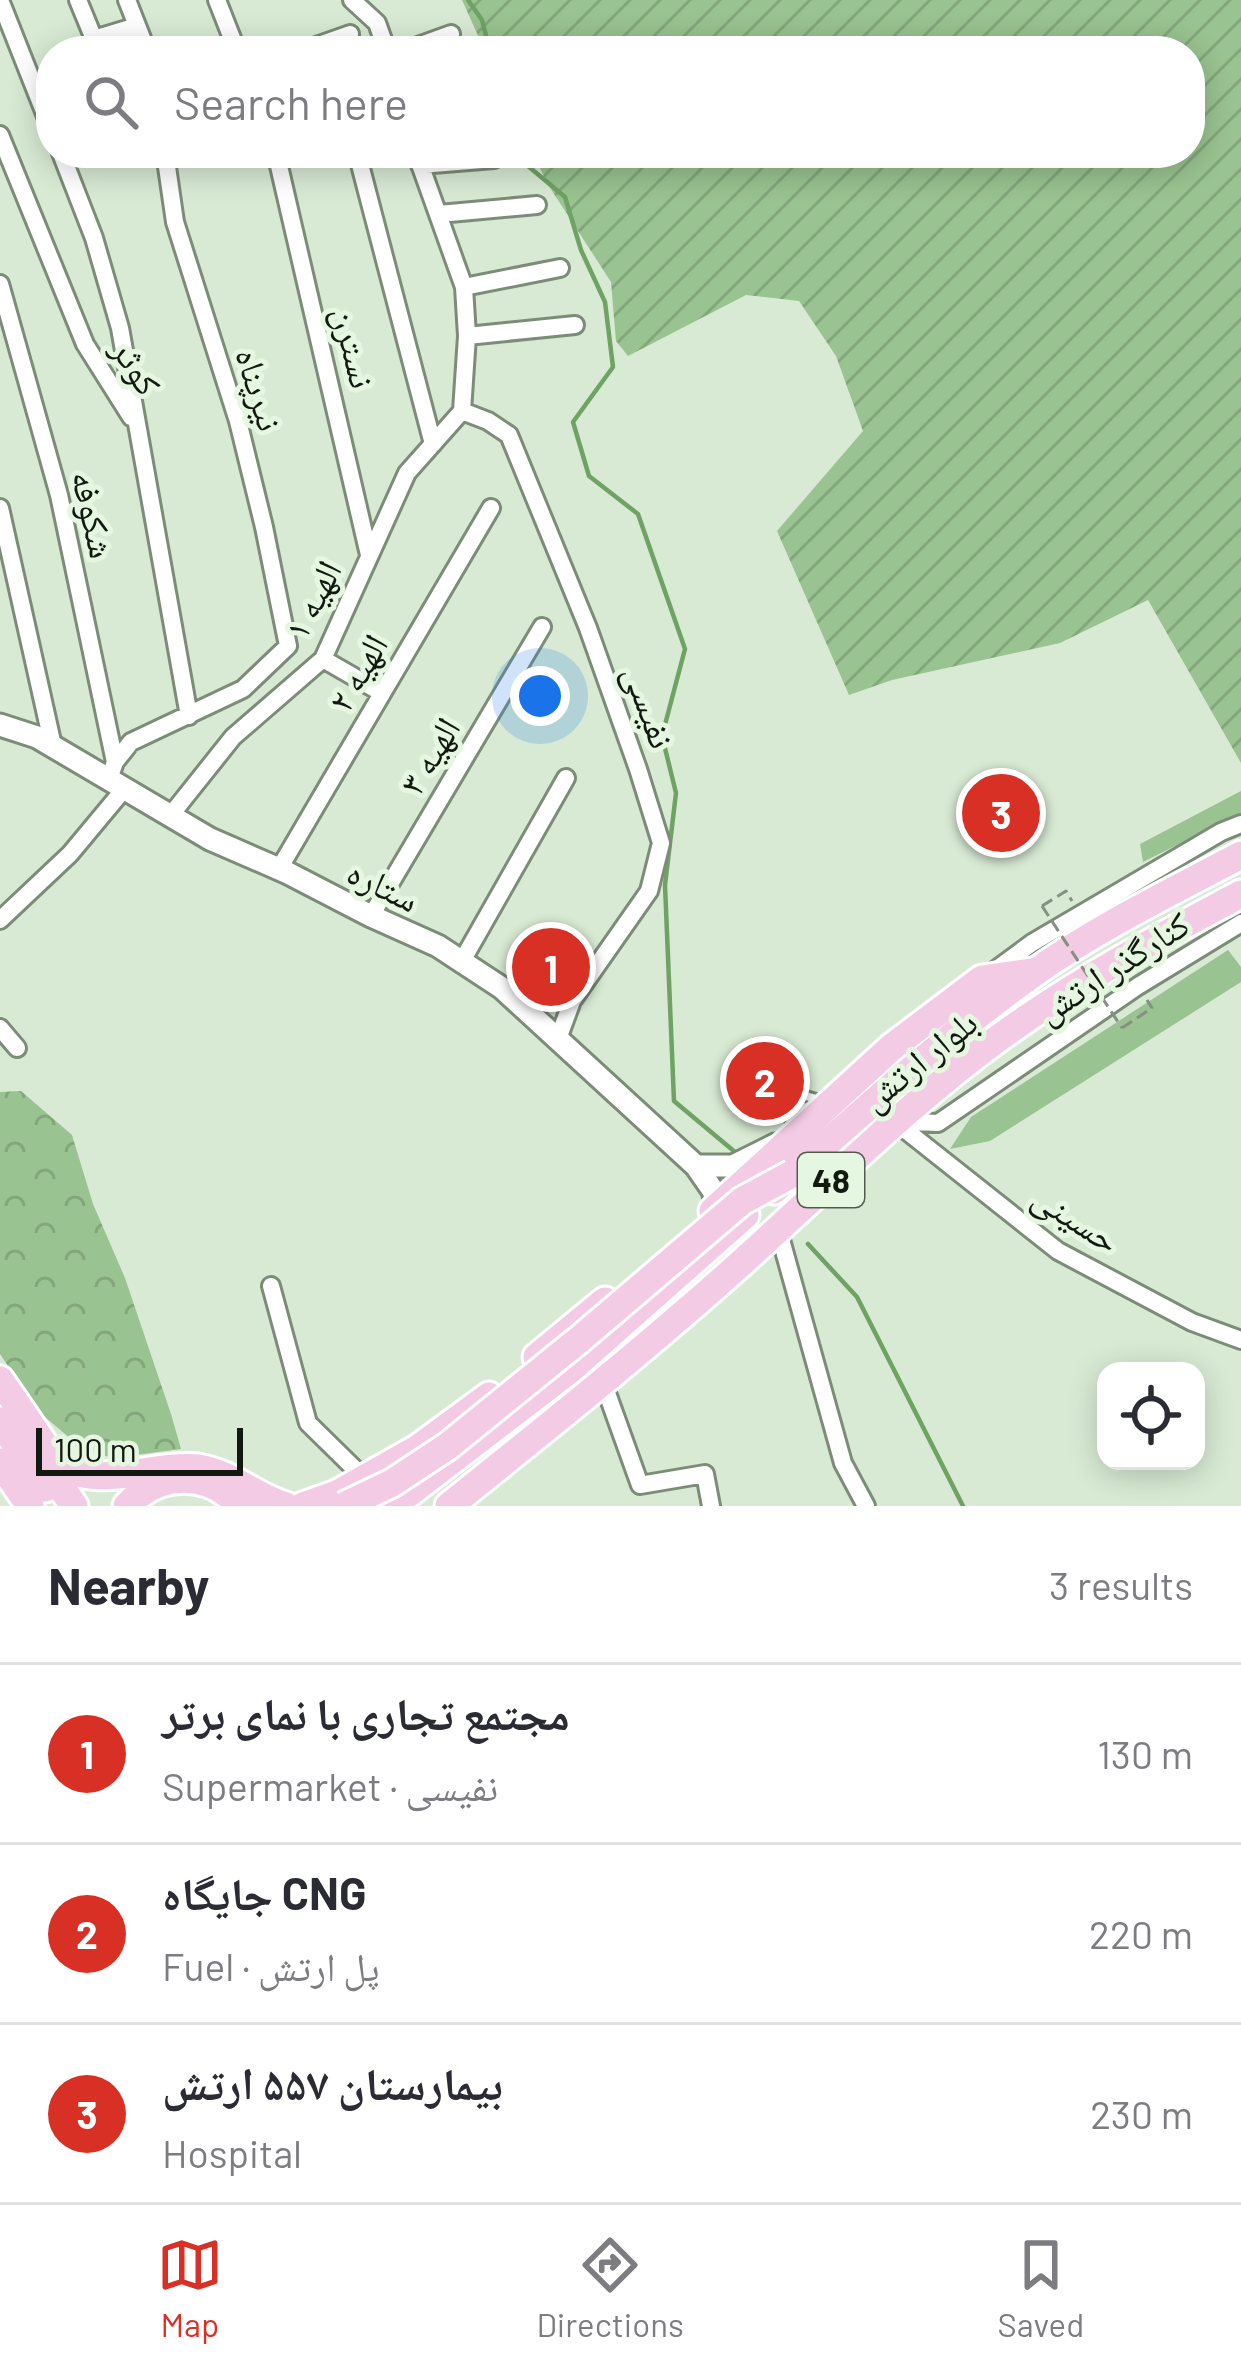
<!DOCTYPE html>
<meta charset="utf-8">
<style>
:root{--surface:#fff;--page:#f7f7f7;--text:#2b2b33;--muted:#7c7c81;--line:#e1e1e2;--accent:#d93025}
body{margin:0;font-family:Barlow,"Noto Naskh Arabic",sans-serif;background:var(--page);color:var(--text)}
.controls{position:absolute;right:36px;bottom:36px;display:grid;overflow:hidden;border-radius:24px;box-shadow:0 6px 30px #0003}
.controls button{width:108px;height:108px;display:grid;place-items:center;padding:0;border:0;border-bottom:3px solid var(--line);background:var(--surface);color:var(--text);font:60px sans-serif}
.scale{position:absolute;left:36px;bottom:30px;width:207px;box-sizing:border-box;padding-left:12px;border:6px solid #121911;border-top:0;font-size:33px;line-height:42px;white-space:nowrap;color:#121911;-webkit-text-stroke:9px #e5f7e1;paint-order:stroke}
.you{position:absolute;left:540px;top:696px;width:42px;height:42px;margin:-30px;border:9px solid #fff;border-radius:50%;background:#1a73e8;box-shadow:0 0 0 18px #1a73e833}
.badge{display:grid;place-items:center;width:78px;height:78px;border-radius:50%;background:var(--accent);color:#fff;font-size:39px;font-weight:700}
.pin{position:absolute;translate:-50% -50%;border:6px solid #fff;box-shadow:0 3px 12px #0006}
.list{margin:0;padding:0;list-style:none}
h2{display:flex;justify-content:space-between;align-items:center;height:156px;margin:0;padding:0 48px;font-size:51px}
h2 small{font-size:39px;font-weight:400;color:var(--muted)}
.list li{display:grid;grid-template-columns:78px 1fr auto;gap:36px;align-items:center;box-sizing:border-box;height:180px;padding:0 48px;border-top:3px solid var(--line)}
.list b{display:block;font-size:45px;white-space:nowrap}
.list p{margin:0;font-size:39px;white-space:nowrap;color:var(--muted)}
.list em{font-size:39px;font-style:normal;color:var(--muted)}
.icon{flex:none;width:66px;height:66px;fill:none;stroke:currentColor;stroke-width:2;stroke-linecap:round;stroke-linejoin:round}
.map{position:relative;flex:none;width:1241px;height:1506px;overflow:hidden}
.search{position:absolute;background:var(--surface);box-shadow:0 6px 30px #0003;left:36px;right:36px;top:36px;height:132px;display:flex;align-items:center;gap:30px;box-sizing:border-box;padding:0 42px;border-radius:48px;color:var(--muted);font-size:45px}
.sheet{height:696px;background:var(--surface)}
nav{display:flex;justify-content:space-around;align-items:center;box-sizing:border-box;height:168px;border-top:3px solid var(--line);background:var(--surface);font-size:33px;color:var(--muted)}
nav a{display:grid;justify-items:center;gap:6px}
nav .on{color:var(--accent)}
.map>svg:first-child{display:block}
</style>
<div class="map">
<svg width="1241" height="1506" viewBox="0 0 1241 1506">
<defs>
<pattern id="forest-crowns" width="20" height="18" patternUnits="userSpaceOnUse" patternTransform="scale(3)"><rect width="20" height="18" fill="#99c390"/><path d="M2 6a3 3 0 1 1 6 0M12 15a3 3 0 1 1 6 0" fill="none" stroke="#83a77b"/></pattern>
<pattern id="garden-furrows" width="10" height="10" patternUnits="userSpaceOnUse" patternTransform="scale(3)"><rect width="10" height="10" fill="#99c390"/><path d="M-1 1l2-2M0 10L10 0M9 11l2-2" fill="none" stroke="#83a77b"/></pattern>
</defs>
<rect width="100%" height="100%" fill="#d8ead4"/>
<path fill="#99c390" d="M1241,791V813L1143,862L1140,844Z
M1228,950L1241,967V982L990,1141L950,1149L971,1117Z"/>
<path fill="url(#forest-crowns)" d="M21,1091L72,1135L93,1204L125,1278L171,1414L181,1449L113,1458L84,1450L39,1412L0,1354V1092Z"/>
<path fill="url(#garden-furrows)" d="M462,0H1241V763L1148,600L1060,643L892,680L849,695L777,531L863,431L836,356L799,301L746,295L628,356L616,341L611,282L547,183L533,153H1190V51H485Z"/>
<g fill="none" stroke-linecap="round" stroke-linejoin="round">
<path stroke="#6ea363" stroke-width="4.5" d="M468,0L482,20L490,51
M521,153L528,166L565,197L581,250L605,302L613,367L573,422L589,476L638,514L685,649L662,736L676,793L665,885L674,1101L735,1152
M808,1244L857,1297L963,1506"/>
<g stroke="#7c8c78" stroke-width="14">
<path id="service" d="M792,1132L790,1118L753,1090L776,1072L792,1092L823,1101"/>
</g>
<g stroke="#7c8c78" stroke-width="22">
<path id="minor" d="M0,0L51,129
M78,0L94,39L137,26
M127,0L147,51
M217,0L237,51
M352,0L377,23L387,51
M302,51L350,34
M404,51L451,34
M0,135L85,344L131,417
M61,153L94,238L120,328L189,716
M276,153L369,555
M357,153L433,444
M416,153L464,287L467,336L462,411
M420,165L494,159
M439,214L537,205
M0,284L59,495L115,762
M464,287L560,268
M467,336L575,325
M462,411L488,421L509,435L588,628L638,769L661,843L649,891L572,1001L558,1039
M0,508L53,746
M323,659L382,693
M109,779L115,762L131,742L243,689L288,646L264,527L238,421L175,222L165,153
M170,816L233,737L323,659L407,473L462,411
M279,869L491,508
M371,916L542,627
M0,920L70,854L125,788
M462,961L566,778
M990,974L1032,943L1221,832L1241,824
M0,1028L17,1048
M894,1121L1058,1251L1192,1322L1241,1340
M894,1121L938,1123L1138,986L1241,923
M778,1229L843,1463L866,1506
M271,1286L308,1423L364,1478
M603,1382L640,1485L705,1474L711,1506"/>
</g>
<g stroke="#7c8c78" stroke-width="27">
<path id="tertiary" d="M0,725L37,737L210,839L286,872L371,916L438,946L502,988L696,1166L714,1192L715,1209
M696,1166H733L775,1145"/>
</g>
<g stroke="#fff" stroke-width="33">
<path id="trunk" d="M774,1190C859,1115 942,1039 1034,973C1099,927 1171,892 1241,855
M713,1211L892,1047L982,979L1031,972
M537,1357L605,1301
M0,1380L56,1462C97,1492 152,1463 198,1468C231,1473 255,1497 286,1506
M0,1421L45,1488
M43,1460L74,1506
M0,1462L30,1506
M127,1506C158,1471 209,1470 240,1506
M303,1506L337,1494L417,1449L489,1396
M392,1506L571,1369L745,1215
M449,1506C544,1430 639,1354 730,1273C812,1200 889,1122 976,1055C1059,991 1149,943 1241,894"/>
</g>
<path stroke="#849181" stroke-width="3" stroke-dasharray="12 6" stroke-linecap="butt" d="M1042,906L1066,891L1072,901
M1122,1028L1152,1008L1147,1000"/>
<use href="#service" stroke="#fff" stroke-width="8"/>
<use href="#minor" stroke="#fff" stroke-width="16"/>
<use href="#tertiary" stroke="#fff" stroke-width="21"/>
<use href="#trunk" stroke="#f4cbe4" stroke-width="27"/>
<g stroke="#fff" stroke-width="33" stroke-linecap="butt">
<path id="trunk-bridge" d="M344,1506L392,1483L448,1446L580,1339L742,1201L792,1174"/>
</g>
<path stroke="#849181" stroke-width="3" stroke-dasharray="12 6" stroke-linecap="butt" d="M1042,906L1122,1028"/>
<use href="#trunk-bridge" stroke="#f4cbe4" stroke-width="27"/>
</g>
<g text-anchor="middle" dominant-baseline="central" stroke-width="10" stroke-linejoin="round" paint-order="stroke">
<rect fill="#e5f7e1" stroke="#515c4f" stroke-width="3" x="798" y="1153" width="66" height="54" rx="9"/>
<g font-size="33" font-weight="bold" fill="#121911">
<text x="831" y="1180">48</text>
</g>
<g font-size="36" fill="#121911" stroke="#e5f7e1">
<text transform="translate(356 347) rotate(77)">نسترن</text>
<text transform="translate(138 366) rotate(58)">کوثر</text>
<text transform="translate(261 389) rotate(73)">نیرپناه</text>
<text transform="translate(95 514) rotate(77)">شکوفه</text>
<text transform="translate(311 599) rotate(-63)">الهیه ۱</text>
<text transform="translate(356 672) rotate(-60)">الهیه ۲</text>
<text transform="translate(651 706) rotate(70)">نفیسی</text>
<text transform="translate(428 755) rotate(-59)">الهیه ۳</text>
<text transform="translate(384 884) rotate(26)">ستاره</text>
<text transform="translate(1112 966) rotate(-33)">کنارگذر ارتش</text>
<text transform="translate(918 1059) rotate(-39)">بلوار ارتش</text>
<text transform="translate(1077 1217) rotate(33)">حسینی</text>
</g>
</g>
</svg>
<div class="controls">
<button><svg class="icon" aria-label="locate" viewBox="0 0 24 24"><circle cx="12" cy="12" r="6"/><path d="M12 2v4M12 18v4M2 12h4M18 12h4"/></svg></button>
</div>
<div class="scale">100 m</div>
<div class="you"></div>
<div class="pin badge" style="left:551px;top:967px">1</div>
<div class="pin badge" style="left:765px;top:1081px">2</div>
<div class="pin badge" style="left:1001px;top:813px">3</div>
<div class="search"><svg class="icon" aria-label="search" viewBox="0 0 24 24"><circle cx="10" cy="10" r="6"/><path d="M15 15l6 6"/></svg>Search here</div>
</div>
<section class="sheet">
<h2>Nearby<small>3 results</small></h2>
<ul class="list">
<li><span class="badge">1</span><div><b>مجتمع تجاری با نمای برتر</b><p>Supermarket · نفیسی</p></div><em>130 m</em></li>
<li><span class="badge">2</span><div><b>جایگاه CNG</b><p>Fuel · پل ارتش</p></div><em>220 m</em></li>
<li><span class="badge">3</span><div><b>بیمارستان ۵۵۷ ارتش</b><p>Hospital</p></div><em>230 m</em></li>
</ul>
</section>
<nav>
<a class="on"><svg class="icon" aria-label="map" viewBox="0 0 24 24"><path d="M3 6l6-2 6 2 6-2v14l-6 2-6-2-6 2zM9 4v14M15 6v14"/></svg>Map</a>
<a><svg class="icon" aria-label="directions" viewBox="0 0 24 24"><path d="M12 3l9 9-9 9-9-9zM9 14v-3h6M13 9l2 2-2 2"/></svg>Directions</a>
<a><svg class="icon" aria-label="saved" viewBox="0 0 24 24"><path d="M7 4h10v16l-5-4-5 4z"/></svg>Saved</a>
</nav>
